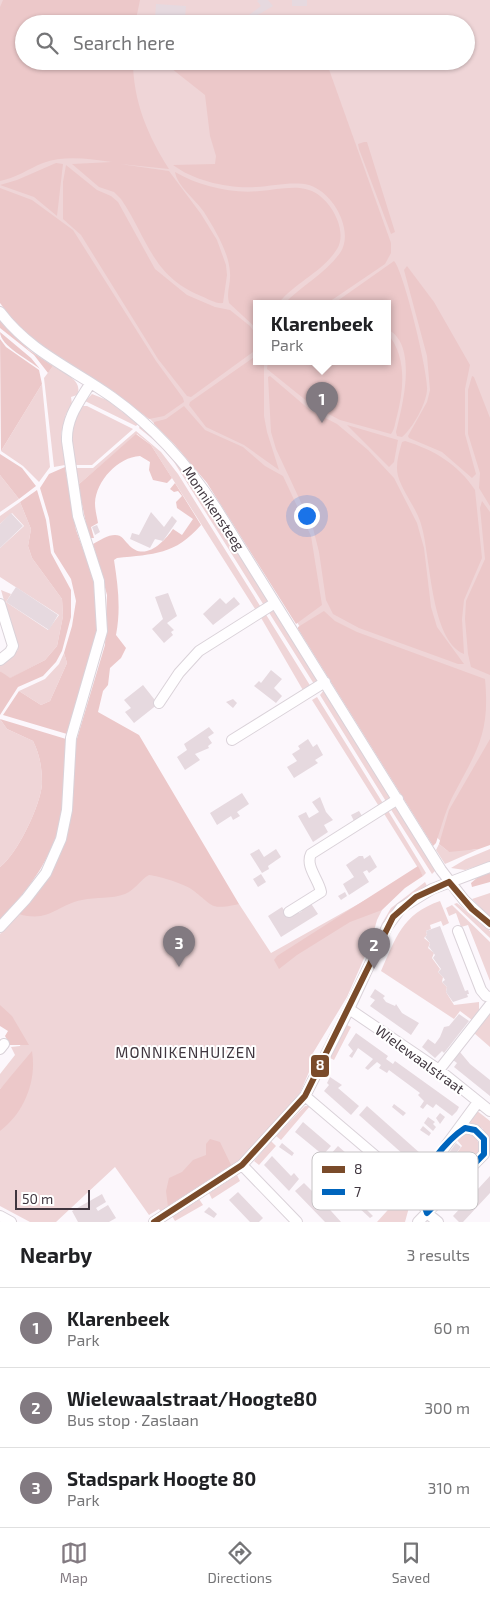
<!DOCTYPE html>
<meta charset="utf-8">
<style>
:root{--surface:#fff;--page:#f2f2f2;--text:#202124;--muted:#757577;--line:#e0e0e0;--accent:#827a81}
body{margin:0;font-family:"Exo 2",sans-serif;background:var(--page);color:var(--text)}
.scale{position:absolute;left:15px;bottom:12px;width:75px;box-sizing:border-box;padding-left:5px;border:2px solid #40363f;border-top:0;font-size:14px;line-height:18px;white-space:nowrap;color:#40363f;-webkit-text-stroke:4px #fff;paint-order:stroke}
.you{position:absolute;left:306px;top:515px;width:18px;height:18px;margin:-12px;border:4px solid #fff;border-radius:50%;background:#1a73e8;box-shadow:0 0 0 8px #1a73e833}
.badge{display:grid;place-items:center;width:32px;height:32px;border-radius:50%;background:var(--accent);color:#fff;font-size:16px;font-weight:700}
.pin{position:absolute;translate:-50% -41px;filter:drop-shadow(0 1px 2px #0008)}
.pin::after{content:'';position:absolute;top:26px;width:18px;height:15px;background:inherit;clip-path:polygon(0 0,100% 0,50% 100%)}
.popup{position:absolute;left:253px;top:300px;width:138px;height:65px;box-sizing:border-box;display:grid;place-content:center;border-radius:0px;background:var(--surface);filter:drop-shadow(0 1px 4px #0005);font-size:16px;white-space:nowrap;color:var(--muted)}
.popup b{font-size:19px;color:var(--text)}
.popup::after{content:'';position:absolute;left:50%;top:100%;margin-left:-10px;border:10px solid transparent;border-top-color:var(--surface)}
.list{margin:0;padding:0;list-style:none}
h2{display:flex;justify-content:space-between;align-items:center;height:65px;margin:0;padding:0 20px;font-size:21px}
h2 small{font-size:16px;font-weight:400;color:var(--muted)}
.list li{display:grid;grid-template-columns:32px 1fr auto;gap:15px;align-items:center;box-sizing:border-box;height:80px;padding:0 20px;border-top:1px solid var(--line)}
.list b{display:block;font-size:19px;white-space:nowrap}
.list p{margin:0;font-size:16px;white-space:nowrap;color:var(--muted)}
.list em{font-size:16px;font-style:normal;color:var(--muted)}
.icon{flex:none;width:28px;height:28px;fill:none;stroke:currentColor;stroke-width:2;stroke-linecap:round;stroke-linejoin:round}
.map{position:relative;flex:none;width:490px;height:1222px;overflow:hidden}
.search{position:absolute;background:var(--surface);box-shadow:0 1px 4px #0004;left:15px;right:15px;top:15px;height:55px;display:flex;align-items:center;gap:12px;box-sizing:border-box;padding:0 18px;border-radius:28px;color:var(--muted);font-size:19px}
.sheet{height:305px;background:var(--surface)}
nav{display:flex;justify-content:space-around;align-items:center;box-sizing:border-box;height:70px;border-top:1px solid var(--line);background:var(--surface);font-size:14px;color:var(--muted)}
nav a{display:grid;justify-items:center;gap:2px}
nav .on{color:var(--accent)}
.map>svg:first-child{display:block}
</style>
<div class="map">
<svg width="490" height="1222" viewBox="0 0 490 1222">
<rect width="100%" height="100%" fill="#fcf7fc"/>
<path fill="#efd5d7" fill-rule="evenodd" d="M0,0H490V844L470,850L479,849L445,864L436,850L439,844L449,852L446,847L417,816L209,480L146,415L0,282ZM24,24H466V61H24ZM257,304H387V362H257Z
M53,366C63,373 84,380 77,395L71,397L72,404L66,414L61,434L65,465L54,467L44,378Z
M42,384L50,467L39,482L23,466L1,451Z
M92,394L107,400L138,424L136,426L85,401Z
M82,406H87L133,429L92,465H75C73,445 69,424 82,406Z
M140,426C197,473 232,542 270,604L265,607L174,462L160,445L139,428Z
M136,431L161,452L178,474L262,609L257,612L151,445L137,434L78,485L75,468H93Z
M0,475L19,499L0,512Z
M20,502L31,529L28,546L32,558L62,599L63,616L57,646L45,660L9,679L0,671V664L18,650L1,590L11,594L6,602L48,630L59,615L0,577V548L24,526L12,513L0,524V516Z
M273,608L318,682L314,684L268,611Z
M265,613L311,687L304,692L260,616Z
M64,653L67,663L50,701L41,705L19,691L45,679L59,664Z
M324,690L392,799L387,803L320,695Z
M317,697L384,805L380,808L312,700Z
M0,719L7,729L33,741C40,755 42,768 42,784C41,804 17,855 0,867Z
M78,798L236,904H239L271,953L378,893V910H382L377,920L370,945L347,997L313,1053L315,1054L310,1064L312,1065L300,1093L242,1159L161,1212L159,1209L149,1215L115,1167L56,1222H30L0,1206V1094L10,1078L0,1089V1074L15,1055L11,1047L20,1046L22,1040L0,1024V934L52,878L65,851Z
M395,805L436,870L432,874L390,808Z
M387,809L426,873L423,876L383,812Z
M490,849V862L465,870L451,868L466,859Z
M425,882L427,886L399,903L381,925L391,908Z
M490,893V917L472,899Z
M440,901L449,923L443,926L441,921L430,925L431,929L426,931L427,935L424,938L430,943L428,948L434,953L432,958L440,969L438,972L443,977L442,982L447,987L446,992L454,1005L479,1002V1011L472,1020L460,1011L454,1019L381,971C396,938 402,914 440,901Z
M457,903L490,931V938L454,904Z
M452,905L490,942V981L468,925L461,927L456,913L449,916L446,908Z
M490,1013V1047L474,1033Z
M347,1025L351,1027L334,1060L330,1058Z
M305,1106H310L281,1140L276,1136Z
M476,1110L490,1121V1144L482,1128L467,1124Z
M466,1132C477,1136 479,1141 480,1152L435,1199L430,1198C418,1184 438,1165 446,1154L452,1159L462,1146L457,1140Z
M271,1141L276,1146L259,1165L254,1161Z
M237,1175L240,1181L212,1199L209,1193Z
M405,1191L411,1200L405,1222H377Z
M199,1199L203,1205L175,1221L172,1216Z"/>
<path fill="#ecc8c9" d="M3,0H140L135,24H24V61H133C133,101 148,136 169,169L120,164L169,171L201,214L217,240L226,265L227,275L223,303C216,304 208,299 201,296C152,276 148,239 121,199L114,192L99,187L72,164L112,162C90,159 64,155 43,163C28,169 16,178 0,181V7Z
M162,61H326L391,243V253L385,264L326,304H284C301,286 326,273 340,253C355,231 333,192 309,185C293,181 273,186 256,187C230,189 194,181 173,165L215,164L216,156L210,136L205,95Z
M364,142H367L395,232L391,234L359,149L358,144Z
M56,163L63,164L57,216L34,197L0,185L17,180Z
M66,165L97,190L111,196L118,202L155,269L187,295L215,307L230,310L250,326L257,336V346L253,352L191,397L187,396L158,359L81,235L63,219V182Z
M175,172C199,186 232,194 260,191C275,190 294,185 309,190C329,196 349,230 337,249C323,272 294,283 278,304H257V329L229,303C226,292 231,284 230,273C229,252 215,230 204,212C196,200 177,186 175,172Z
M0,188L32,200L73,230L156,361L183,398L184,402L164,416L149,419L113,391L50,353L21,331L0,303Z
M394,261C403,269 429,375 427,390C426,404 413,428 402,437L397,436L396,432C402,407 419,344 387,329V304H333Z
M407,266L434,302L470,365L465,389V434L476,474L472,478L442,452L409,438L408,436L427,402L430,390L427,356L404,270Z
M0,319L29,350L53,366L48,373L34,355L0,328Z
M0,332L31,358L40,369C30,360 0,346 0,332Z
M387,333C407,356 404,388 397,416C395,422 395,429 391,434L340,420L313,406L267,369L268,362H387Z
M0,339L6,347L39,370L42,384L1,451Z
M257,355V362H264V416L267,432L279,470L244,445L206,427L189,405L190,402Z
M270,376L310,410L337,424L368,450L394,478L417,523L424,548L431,607L437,627L464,664H458L359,628L333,614L326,600L319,552L313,528L276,449L271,432L268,377Z
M472,376L474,377L490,418V506L479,488L480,473L468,434V390Z
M184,406L205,430L243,447L265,466L283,476L311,536L322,605L296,624L207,483L175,445L154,424V422L166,419Z
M347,425L398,440L394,462L389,467Z
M136,434L151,445L172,478L167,483L153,480L149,470L150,462L140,456C118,457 96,481 95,503C95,510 97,517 98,523L91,527L94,538H89L78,485Z
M405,441C434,450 458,464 475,490L482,558L464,600L462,619L464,654C430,640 431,556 421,524C416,507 403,493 398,476C395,465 399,453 402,442Z
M0,454L22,468L36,486L19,499L0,475Z
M65,467L76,530L95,582L98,613L95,642L67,734L3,715L19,691L41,705L50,701L67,663L64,653L72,626L76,601L71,579L54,552L49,518L40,488L49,474Z
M175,483L201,525C175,555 154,554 117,558L114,560C118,586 121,609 116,635L126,648L121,658L110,668L108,685L103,691L98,712L139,735L239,904C211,910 214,907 194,891C186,884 159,876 149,875C140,880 135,890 125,894C112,899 96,897 82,900C57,905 49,923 19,914L49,876L66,840L72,811L76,742L105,645L107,595L93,544C100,540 108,535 115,535C122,535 124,540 128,544C144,563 164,542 173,529L182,535L193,519L177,508L176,502L182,496L178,491L174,492L170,489Z
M37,490L46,520L51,553L71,590V617L62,651L56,662L43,676L18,687L0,715V671L10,678L45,660L57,646L63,616L62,599L32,558L28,546L31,529L20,502Z
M482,501L490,512V675L471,667L468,654L465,619L466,601L485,559L480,508Z
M324,611L335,621L357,632L485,679C490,732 478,749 455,792C446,808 442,825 436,843L433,846L298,629V627Z
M0,719L66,739C64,761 66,785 63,808C56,854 31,887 0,920V867C17,855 41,804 42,784C42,768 40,755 33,741L7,729Z
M490,739V845L479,849L449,852L439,844L449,810Z
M418,866L423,876L405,888L382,910L350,922L297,955L279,969L274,960L277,956Z
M490,873V882L472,887L471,883L478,877Z
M0,1005L12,1016L29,1045H10L5,1036L8,1031L0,1026Z
M32,1051C37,1081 24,1113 0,1131V1089Z
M210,1139L220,1142L232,1167L168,1207L166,1191L169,1178L182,1172L193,1160L206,1155V1144Z"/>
<path fill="#e6d9df" d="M259,0H268L273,6L256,16L260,24H237L261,6L257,1Z
M292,0H307V6H292Z
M156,4L186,6L185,18L180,17V24H152V17L155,18Z
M151,512L164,527L172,516L177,521L163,541L155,539L150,548L130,539L132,533L139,535Z
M11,513L23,526L0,548V524Z
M97,525L100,532L95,535L92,527Z
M16,587L58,615L49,630L6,602Z
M168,593L177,616L167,623L174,630L171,632L173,635L164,643L152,629L163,619L155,597Z
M234,597L240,604L213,625L203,614L220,598L226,604Z
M271,670L282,679L274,688L282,696L276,703L254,686L259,681L261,683Z
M143,685L158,704L134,723L125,712L131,708L124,700Z
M233,699L237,703L233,708L226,702Z
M209,727L214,733L208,737L212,743L208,746L209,748L195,754L200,760L185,770L177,757L187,750L184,744Z
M308,739L313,747L317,744L323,755L315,760L318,763L294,778L287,767L297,761L292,754L300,749L298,746Z
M242,793L249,804L237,812L240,816L233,820L231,816L217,825L210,813Z
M320,797L326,812L333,820L324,825L328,832L313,842L298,816L306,812L309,818L319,812L312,802Z
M359,811L362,816L354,821L351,815Z
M259,849L264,857L276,849L281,857L268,866L269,869L262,873L250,854Z
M370,855L377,867L369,873L367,870L363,872L369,882L349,895L343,884L354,877L346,865L359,856H363L364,859Z
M261,874L266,882L258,887L253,879Z
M345,892L347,896L341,900L338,896Z
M310,902L318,914L281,937L268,916L282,907L288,916L297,910L299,913L302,911L300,908Z
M440,926L465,991L468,990L469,994H467L468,997L453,1002L446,992L447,987L442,982L445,980L443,977L438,972L441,969L433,958L435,955L429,947L430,943L425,937L427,935L426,931Z
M375,989L385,996L383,998L386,1002L395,1006L396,1004L402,1013L419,1023L411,1035L370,1006L375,1000L370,997Z
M459,1014L469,1021L444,1053L442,1051L435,1058L422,1047L428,1039L435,1044L440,1037L444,1027L449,1026Z
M356,1033L388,1056L386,1059L393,1064L395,1061L459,1107L457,1111L452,1116L436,1104L433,1108L427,1104L423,1109L420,1107L424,1101L418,1095L420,1093L397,1076L389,1070L387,1073L379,1068L381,1065L377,1062L368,1070L365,1068L373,1059L358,1048L352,1058L349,1056L353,1051L348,1045Z
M460,1052L470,1064L490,1080V1096L454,1067L457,1063L453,1060Z
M330,1077L342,1085L338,1088L359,1106L351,1115L324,1091L329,1085L327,1083Z
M394,1104L406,1113L403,1116L392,1107Z
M367,1106L421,1154L413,1163L359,1115Z
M440,1113L445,1117L440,1124L436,1118Z
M428,1117L435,1122L433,1124L436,1127L433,1131L424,1123Z
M303,1122L331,1146L323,1155L295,1132Z
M423,1126L431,1133L429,1136L420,1130Z
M282,1143L294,1153L292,1156L279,1147Z
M456,1143L461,1147L453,1157L448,1154Z
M338,1146L392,1194L384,1203L330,1155Z
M272,1156L291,1176L294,1173L299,1179L289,1191L264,1165Z
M323,1167L330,1175L327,1178L320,1170Z
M490,1176V1193L463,1222H459L453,1216Z
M304,1183L323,1202L341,1222H325L295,1191Z
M238,1192L263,1218L259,1222H250L229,1200Z
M102,1194L106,1202L96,1208L98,1211L108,1205L116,1218L109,1222H78L72,1211Z
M360,1203L373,1216L370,1218L357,1206Z
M209,1207L217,1214L214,1218L204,1212Z"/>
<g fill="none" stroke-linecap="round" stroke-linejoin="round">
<g stroke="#dad2d9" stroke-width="12">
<path id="minor" d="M0,312C30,352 73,369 112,397C154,427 188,465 216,508L441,870L464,900L490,924
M0,604L13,646L10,652L0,660
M159,703L179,673L199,651L275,603
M232,740L325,682
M289,912L321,892C319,880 305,866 311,854L398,799
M0,927L26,899L46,873L61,839L67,810L71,738L102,631L99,581L78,516L67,441C66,418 79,402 90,384
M458,931L481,990L486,996L490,997
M349,1009L439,1070L490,1111
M0,1049L4,1044
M439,1070L490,1005
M305,1096L419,1193
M242,1165L297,1222
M427,1213L419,1193L423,1177L478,1102
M427,1213L438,1222
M0,1216L11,1222
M154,1222L242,1165L305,1096L349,1009L387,927L401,908L432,889L490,867
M418,1222L484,1154V1139L475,1130L465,1128L455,1134"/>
</g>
<use href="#minor" stroke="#fffeff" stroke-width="10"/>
<g stroke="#fff" stroke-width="10">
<path id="bus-1" d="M449,882L472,909L490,924
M154,1222L242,1165L305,1096L393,917L416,897L449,882"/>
</g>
<g stroke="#fff" stroke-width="10">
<path id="bus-2" d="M465,1128L475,1130L484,1139V1154L427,1213C425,1207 421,1201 420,1194C418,1173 448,1139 465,1128Z"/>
</g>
<use href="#bus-1" stroke="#7a4b2a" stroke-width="6"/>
<use href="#bus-2" stroke="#0065bd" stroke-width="6"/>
</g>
<g text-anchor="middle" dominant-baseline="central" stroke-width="4" stroke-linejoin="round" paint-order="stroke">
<g font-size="14" fill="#40363f" stroke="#fff">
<text transform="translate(214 508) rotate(56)">Monnikensteeg</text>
<text transform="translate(420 1059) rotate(36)">Wielewaalstraat</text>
</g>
<g font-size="15" letter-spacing="1" fill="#40363f" stroke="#fff">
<text x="186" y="1052">MONNIKENHUIZEN</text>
</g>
</g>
<rect x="312" y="1152" width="166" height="58" rx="8" fill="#fff" stroke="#c6c3c5" stroke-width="1"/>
<rect x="322" y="1166" width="23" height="7" fill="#7a4b2a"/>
<rect x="322" y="1189" width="23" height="6" fill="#0065bd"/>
<g font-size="14" fill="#40363f">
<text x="354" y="1174">8</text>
<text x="354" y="1197">7</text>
</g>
<rect stroke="#fff" stroke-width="2" x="310" y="1054" width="20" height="24" rx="5" fill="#7a4b2a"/>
<g font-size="14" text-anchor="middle" font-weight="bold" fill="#fff">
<text x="320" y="1070">8</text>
</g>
</svg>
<div class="scale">50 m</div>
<div class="you"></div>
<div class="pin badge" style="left:322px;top:423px">1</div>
<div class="popup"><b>Klarenbeek</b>Park</div>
<div class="pin badge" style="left:374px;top:969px">2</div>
<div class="pin badge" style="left:179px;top:967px">3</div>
<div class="search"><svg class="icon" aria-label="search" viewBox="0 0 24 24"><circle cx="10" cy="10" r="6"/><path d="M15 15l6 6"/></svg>Search here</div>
</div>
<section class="sheet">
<h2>Nearby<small>3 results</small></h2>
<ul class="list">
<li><span class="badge">1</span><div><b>Klarenbeek</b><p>Park</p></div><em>60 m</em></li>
<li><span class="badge">2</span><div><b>Wielewaalstraat/Hoogte80</b><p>Bus stop · Zaslaan</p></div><em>300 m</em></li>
<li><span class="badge">3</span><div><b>Stadspark Hoogte 80</b><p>Park</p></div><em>310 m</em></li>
</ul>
</section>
<nav>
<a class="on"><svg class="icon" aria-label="map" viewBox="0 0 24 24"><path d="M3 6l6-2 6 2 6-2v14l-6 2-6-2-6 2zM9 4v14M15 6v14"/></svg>Map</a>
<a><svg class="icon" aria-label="directions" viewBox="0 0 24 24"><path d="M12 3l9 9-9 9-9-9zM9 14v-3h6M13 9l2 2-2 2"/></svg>Directions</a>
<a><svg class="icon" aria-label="saved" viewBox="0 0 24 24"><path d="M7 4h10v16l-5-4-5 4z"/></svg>Saved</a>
</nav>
